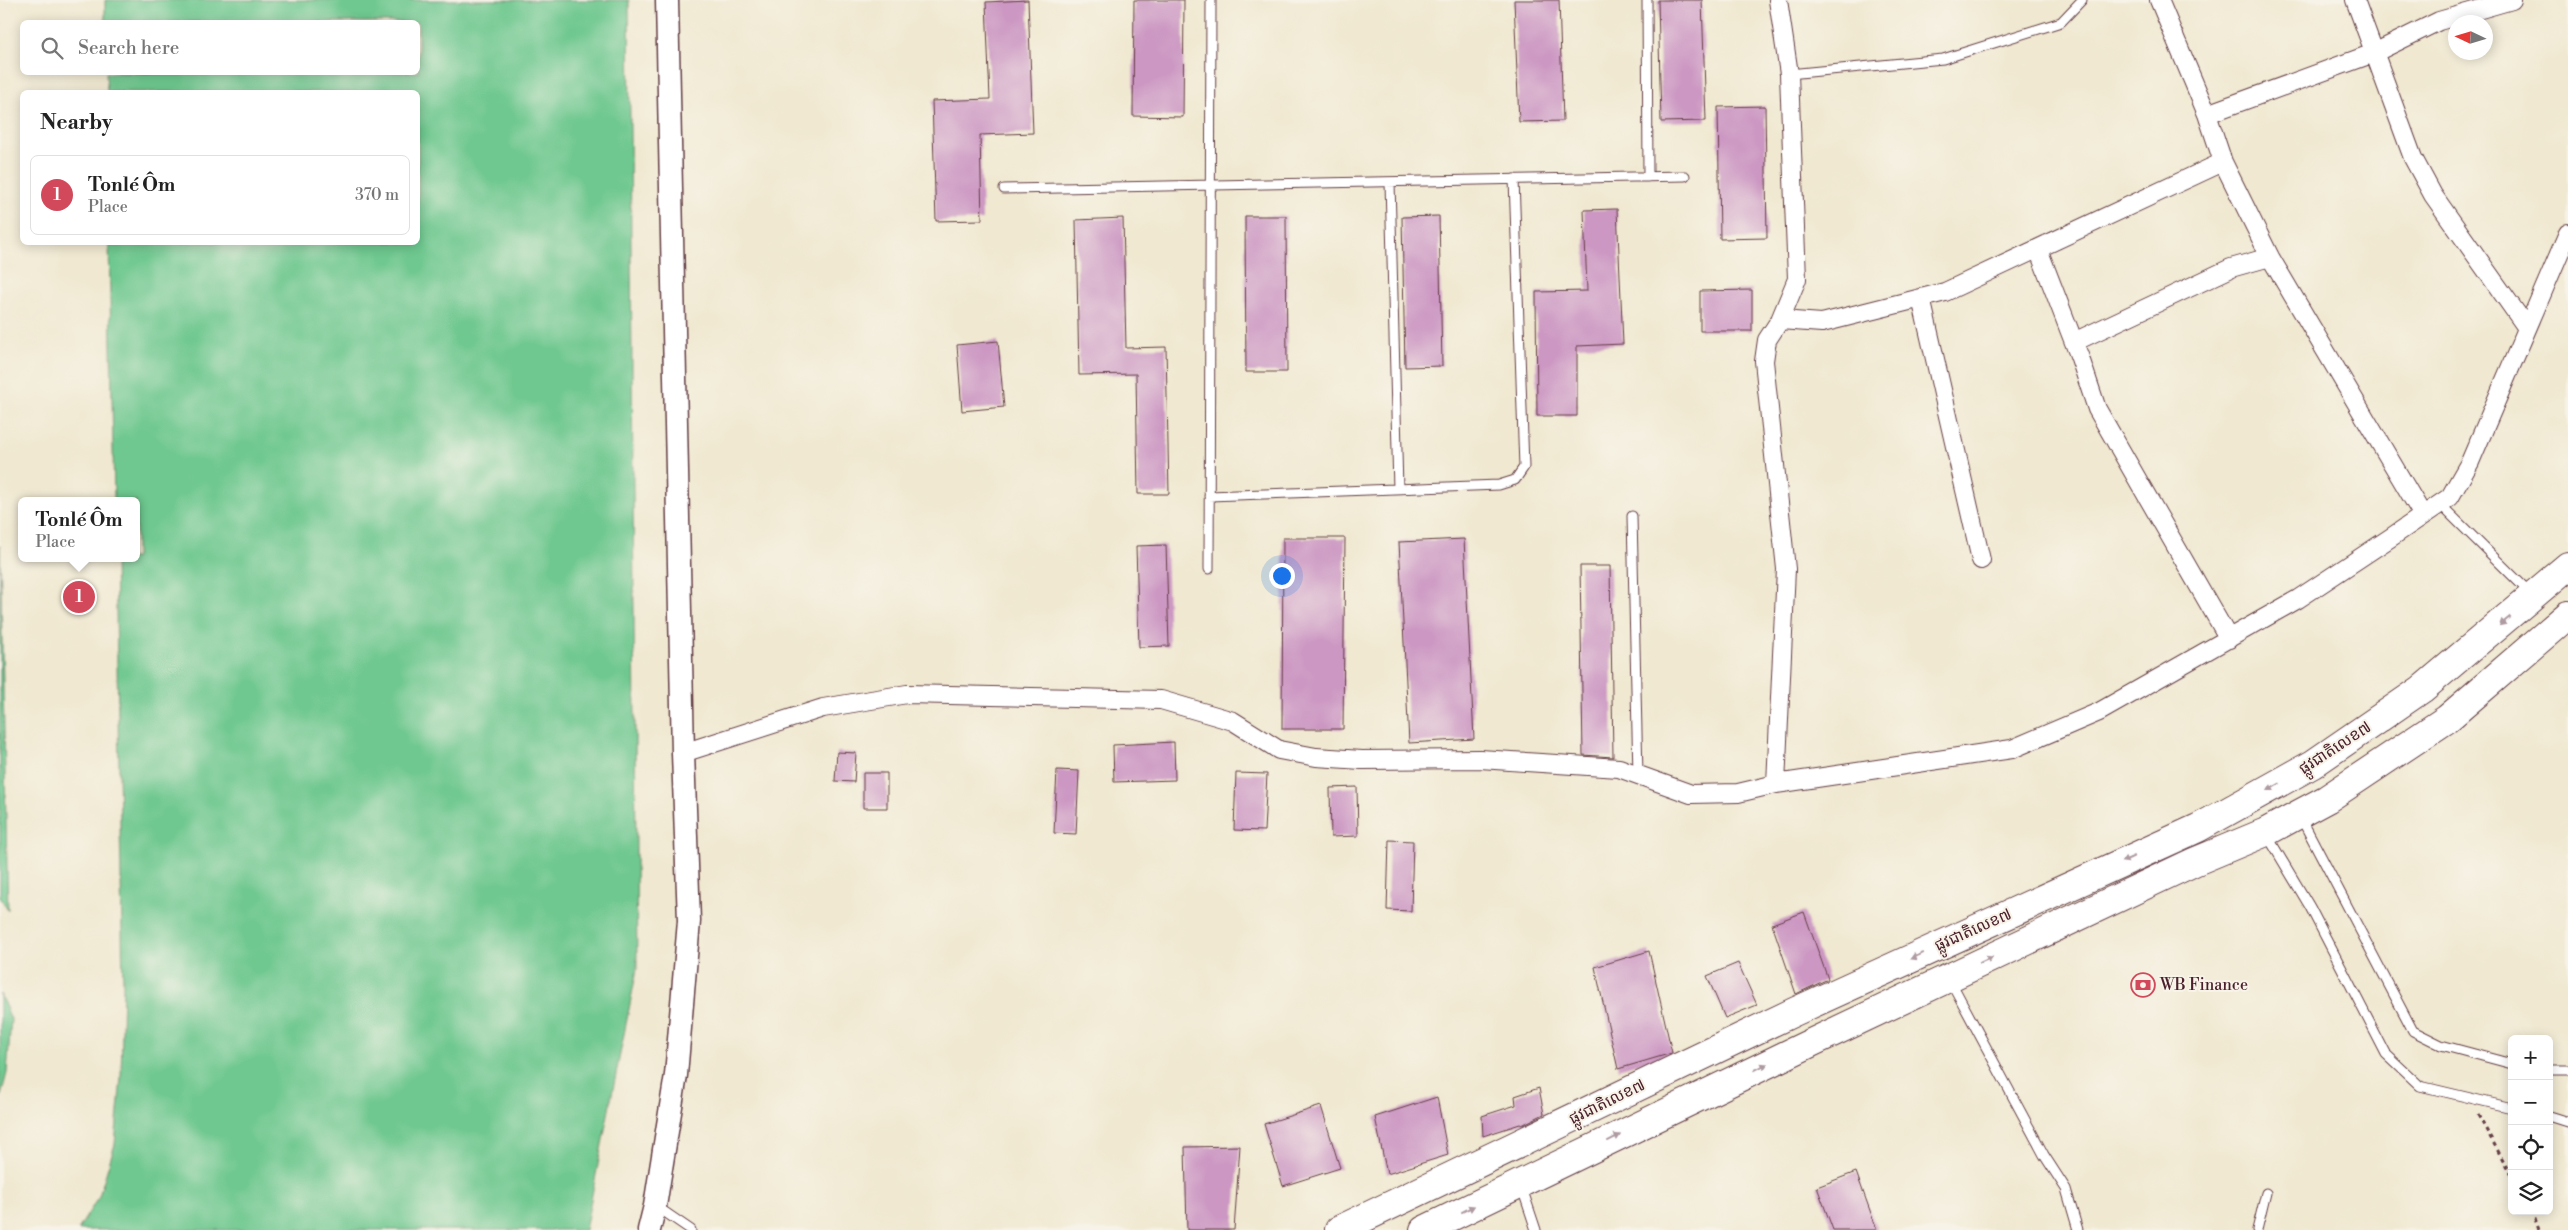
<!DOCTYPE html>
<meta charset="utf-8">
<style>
:root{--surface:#fff;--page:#f6f6f6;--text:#222;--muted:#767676;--line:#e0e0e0;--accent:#d1495b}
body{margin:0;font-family:"Libre Bodoni","Noto Sans Khmer",serif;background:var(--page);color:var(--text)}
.controls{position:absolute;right:15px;bottom:15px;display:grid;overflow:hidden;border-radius:8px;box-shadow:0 2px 12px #0003}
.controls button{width:45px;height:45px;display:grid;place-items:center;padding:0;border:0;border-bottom:1px solid var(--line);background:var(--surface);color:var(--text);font:25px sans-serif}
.compass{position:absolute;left:2448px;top:15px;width:45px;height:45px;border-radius:50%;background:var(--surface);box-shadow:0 2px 12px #0003;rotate:274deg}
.you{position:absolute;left:1281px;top:575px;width:18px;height:18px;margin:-12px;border:4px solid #fff;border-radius:50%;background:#1a73e8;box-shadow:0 0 0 8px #1a73e833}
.badge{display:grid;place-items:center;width:32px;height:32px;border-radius:50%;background:var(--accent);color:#fff;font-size:16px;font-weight:700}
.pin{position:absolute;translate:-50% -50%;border:2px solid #fff;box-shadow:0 1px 5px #0006}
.popup{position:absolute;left:18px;top:497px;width:122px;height:65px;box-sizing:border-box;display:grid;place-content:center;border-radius:8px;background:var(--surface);filter:drop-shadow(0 1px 4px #0005);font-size:16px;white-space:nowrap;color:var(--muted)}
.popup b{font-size:19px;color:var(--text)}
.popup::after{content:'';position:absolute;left:50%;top:100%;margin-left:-10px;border:10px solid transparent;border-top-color:var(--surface)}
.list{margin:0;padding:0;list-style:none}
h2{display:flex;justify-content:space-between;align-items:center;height:65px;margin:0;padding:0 20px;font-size:21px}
h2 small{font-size:16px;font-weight:400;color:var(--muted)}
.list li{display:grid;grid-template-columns:32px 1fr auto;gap:15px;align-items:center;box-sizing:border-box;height:80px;margin:0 10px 10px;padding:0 10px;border:1px solid var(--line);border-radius:8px}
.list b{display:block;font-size:19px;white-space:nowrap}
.list p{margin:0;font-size:16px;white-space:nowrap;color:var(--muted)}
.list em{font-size:16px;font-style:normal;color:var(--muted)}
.icon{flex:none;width:28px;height:28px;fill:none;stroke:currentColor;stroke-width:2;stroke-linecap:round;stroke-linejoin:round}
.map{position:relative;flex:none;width:2568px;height:1230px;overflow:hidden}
.search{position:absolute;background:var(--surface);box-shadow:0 2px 12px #0003;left:20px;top:20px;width:400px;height:55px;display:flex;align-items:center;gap:12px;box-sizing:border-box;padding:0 18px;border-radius:8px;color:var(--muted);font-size:19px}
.panel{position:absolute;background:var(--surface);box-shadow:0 2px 12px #0003;left:20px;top:90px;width:400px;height:155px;border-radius:8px}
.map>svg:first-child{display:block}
</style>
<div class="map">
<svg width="2568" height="1230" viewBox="0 0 2568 1230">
<rect width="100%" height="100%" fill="#f7f3e8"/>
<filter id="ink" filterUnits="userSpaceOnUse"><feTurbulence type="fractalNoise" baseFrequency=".02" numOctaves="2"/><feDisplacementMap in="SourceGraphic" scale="10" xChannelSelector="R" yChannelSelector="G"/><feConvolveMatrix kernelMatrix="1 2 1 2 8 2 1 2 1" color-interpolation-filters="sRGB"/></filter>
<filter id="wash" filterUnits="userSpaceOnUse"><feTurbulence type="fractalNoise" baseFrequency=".0096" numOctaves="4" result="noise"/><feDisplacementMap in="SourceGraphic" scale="20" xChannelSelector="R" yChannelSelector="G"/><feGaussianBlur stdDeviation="1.12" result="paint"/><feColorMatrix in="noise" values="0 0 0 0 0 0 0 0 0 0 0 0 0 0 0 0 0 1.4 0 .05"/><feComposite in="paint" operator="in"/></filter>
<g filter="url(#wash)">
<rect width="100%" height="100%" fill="#f0e8d0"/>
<path fill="#6ec88f" stroke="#5c745d" d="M105,0H629L637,969L585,1230H78L99,1196L115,1144L121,1077L123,986L115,558H136V501H114L109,243L418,242V92H107L106,73L418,72V22H105Z
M0,546L8,911L0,896Z
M0,994L11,1019L7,1073L0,1100Z"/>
<g id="blocks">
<path fill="#cc97c3" d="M1028,0L1033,133L980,135L982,220L936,221L932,101L990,99L986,2Z
M1134,0H1184L1183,117L1133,116Z
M1514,0H1559L1563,121L1519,122Z
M1658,0H1702L1706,121L1661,122Z
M1765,106L1767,238L1720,239L1718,107Z
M1617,209L1623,344L1577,346V416H1537L1536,292L1587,291L1584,210Z
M1245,216H1286L1287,372H1246Z
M1439,216L1442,366L1405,367L1402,217Z
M1123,218L1126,348L1166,347L1169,494H1138L1136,374L1079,375L1076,220Z
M1752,290V331H1700V291Z
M998,341L1004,407L962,411L957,345Z
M1283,538H1345L1343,729H1282Z
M1464,539L1474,739L1409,743L1399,542Z
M1166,545L1169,646L1139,647L1136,546Z
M1580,566H1610L1613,757L1583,755Z
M1174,742L1175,780L1114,782L1113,745Z
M837,752L856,753L854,782L835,781Z
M1057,770L1079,771L1076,834L1054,833Z
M863,773H887V808H863Z
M1236,773L1267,774L1264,831L1234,830Z
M1357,787L1358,836L1331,837L1330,788Z
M1389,840L1413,841L1411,911L1387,910Z
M1804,912L1828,979L1796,994L1772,924Z
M1649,951L1672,1053L1618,1069L1595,967Z
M1738,963L1757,1005L1725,1018L1707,976Z
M1539,1088L1544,1114L1522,1125L1520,1124L1483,1136L1482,1116L1516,1105L1515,1096Z
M1437,1097L1448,1155L1387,1174L1375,1117Z
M1321,1106L1340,1168L1283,1186L1264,1124Z
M1240,1146L1234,1230H1187L1185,1147Z
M1856,1172L1877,1230H1833L1817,1187Z"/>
</g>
</g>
<g filter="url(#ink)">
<use href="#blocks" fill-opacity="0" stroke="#633d44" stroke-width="1"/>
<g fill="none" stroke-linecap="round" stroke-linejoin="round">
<g stroke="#633d44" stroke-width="11">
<path id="service" d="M1647,0L1648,177
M1789,74L1943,59L2061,22L2082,0
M1390,182L1398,489
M1004,189L1685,176
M1209,496L1499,485L1515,480L1524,467L1514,179
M2439,503L2530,593
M1632,516L1638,775
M1209,569L1211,0
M2300,816L2413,1031L2441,1045L2512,1064
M2267,835L2310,907L2386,1054L2420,1086L2512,1108
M1950,980L2044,1155L2066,1189L2078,1230
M2549,1070H2568
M2549,1116L2568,1122
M1521,1185L1536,1230
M656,1206L691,1230
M2257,1230L2266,1193"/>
</g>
<g stroke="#633d44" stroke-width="20">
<path id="minor" d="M2159,0L2207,114
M2355,0L2413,158L2433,195L2527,328
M2223,162L2270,257L2422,514
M2038,249L2080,358L2097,409L2229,639
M1921,298L1981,560
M1780,320L1822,323L1945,292L2223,162L2207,114L2374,53L2439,21L2512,0
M2074,342L2231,268L2270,257
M683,753L823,708L907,694L1161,700L1233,721L1279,750L1316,757L1362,760L1480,759L1619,768L1691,794L1738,793L1776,784L2012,749L2099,712L2298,599L2393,536L2450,497L2470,462L2568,233
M1776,784L1786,569L1764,361L1767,340L1780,320L1797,279L1789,74L1778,0"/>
</g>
<g stroke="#633d44" stroke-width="25">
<path id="tertiary" d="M649,1230L655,1206L676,1075L689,921L683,753L667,0"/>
</g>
<g stroke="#633d44" stroke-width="30">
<path id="trunk" d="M1339,1230L1794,1012L2198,828L2313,764L2422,689L2568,566
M1424,1230L1815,1041L2194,862L2266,832L2299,814L2327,799L2447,719L2568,615"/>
</g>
<path stroke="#633d44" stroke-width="3" stroke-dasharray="4 4" stroke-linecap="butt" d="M2478,1115L2512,1176
M2532,1211L2539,1230"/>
<use href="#service" stroke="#fff" stroke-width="9"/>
<use href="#minor" stroke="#fff" stroke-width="18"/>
<use href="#tertiary" stroke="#fff" stroke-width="22"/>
<use href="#trunk" stroke="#fff" stroke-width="28"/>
</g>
<defs><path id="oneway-solid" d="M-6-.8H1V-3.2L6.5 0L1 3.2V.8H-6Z" transform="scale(1.25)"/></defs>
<g fill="#ae9aa0">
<use href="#oneway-solid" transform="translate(2505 621) rotate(140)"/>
<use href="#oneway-solid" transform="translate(2274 787) rotate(150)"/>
<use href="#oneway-solid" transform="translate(2128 859) rotate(156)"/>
<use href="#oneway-solid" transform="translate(1917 956) rotate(156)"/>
<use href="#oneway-solid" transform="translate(1986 960) rotate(-25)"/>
<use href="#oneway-solid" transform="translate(1761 1067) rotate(-26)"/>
<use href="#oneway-solid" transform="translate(1614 1138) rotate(-26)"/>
<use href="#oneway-solid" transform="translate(1468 1209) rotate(-26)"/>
</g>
</g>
<defs>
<g id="bank-ring" transform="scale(1.25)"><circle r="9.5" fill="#f7f3e8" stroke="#d1495b" stroke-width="1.5"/><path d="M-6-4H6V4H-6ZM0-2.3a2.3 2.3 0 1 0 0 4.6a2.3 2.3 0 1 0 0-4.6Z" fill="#d1495b"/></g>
</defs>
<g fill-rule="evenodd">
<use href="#bank-ring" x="2143" y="985"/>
</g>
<g text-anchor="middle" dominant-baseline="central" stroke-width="4" stroke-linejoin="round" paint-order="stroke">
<g font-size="16" fill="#4a1f2b" stroke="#f7f3e8">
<text transform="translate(2335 748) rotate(-33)">ផ្លូវជាតិលេខ៧</text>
<text transform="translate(1973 930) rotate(-24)">ផ្លូវជាតិលេខ៧</text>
<text transform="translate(1607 1102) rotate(-26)">ផ្លូវជាតិលេខ៧</text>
</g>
<g font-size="16" fill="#4a1f2b" stroke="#f7f3e8" text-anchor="start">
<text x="2160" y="985">WB Finance</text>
</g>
</g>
</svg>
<div class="controls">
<button>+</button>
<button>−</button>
<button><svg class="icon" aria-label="locate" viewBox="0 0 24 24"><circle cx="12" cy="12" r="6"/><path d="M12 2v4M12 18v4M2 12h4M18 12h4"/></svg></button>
<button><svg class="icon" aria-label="layers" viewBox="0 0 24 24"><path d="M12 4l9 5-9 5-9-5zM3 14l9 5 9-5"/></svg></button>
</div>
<svg class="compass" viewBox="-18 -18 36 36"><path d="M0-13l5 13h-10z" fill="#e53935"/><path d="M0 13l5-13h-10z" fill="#767676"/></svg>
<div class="you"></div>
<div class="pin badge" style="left:79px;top:597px">1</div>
<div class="popup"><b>Tonlé Ôm</b>Place</div>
<div class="search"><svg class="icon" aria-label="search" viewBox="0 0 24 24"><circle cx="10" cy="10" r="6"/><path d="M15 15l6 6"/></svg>Search here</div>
<section class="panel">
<h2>Nearby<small></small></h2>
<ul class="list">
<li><span class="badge">1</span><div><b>Tonlé Ôm</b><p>Place</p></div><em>370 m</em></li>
</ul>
</section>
</div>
